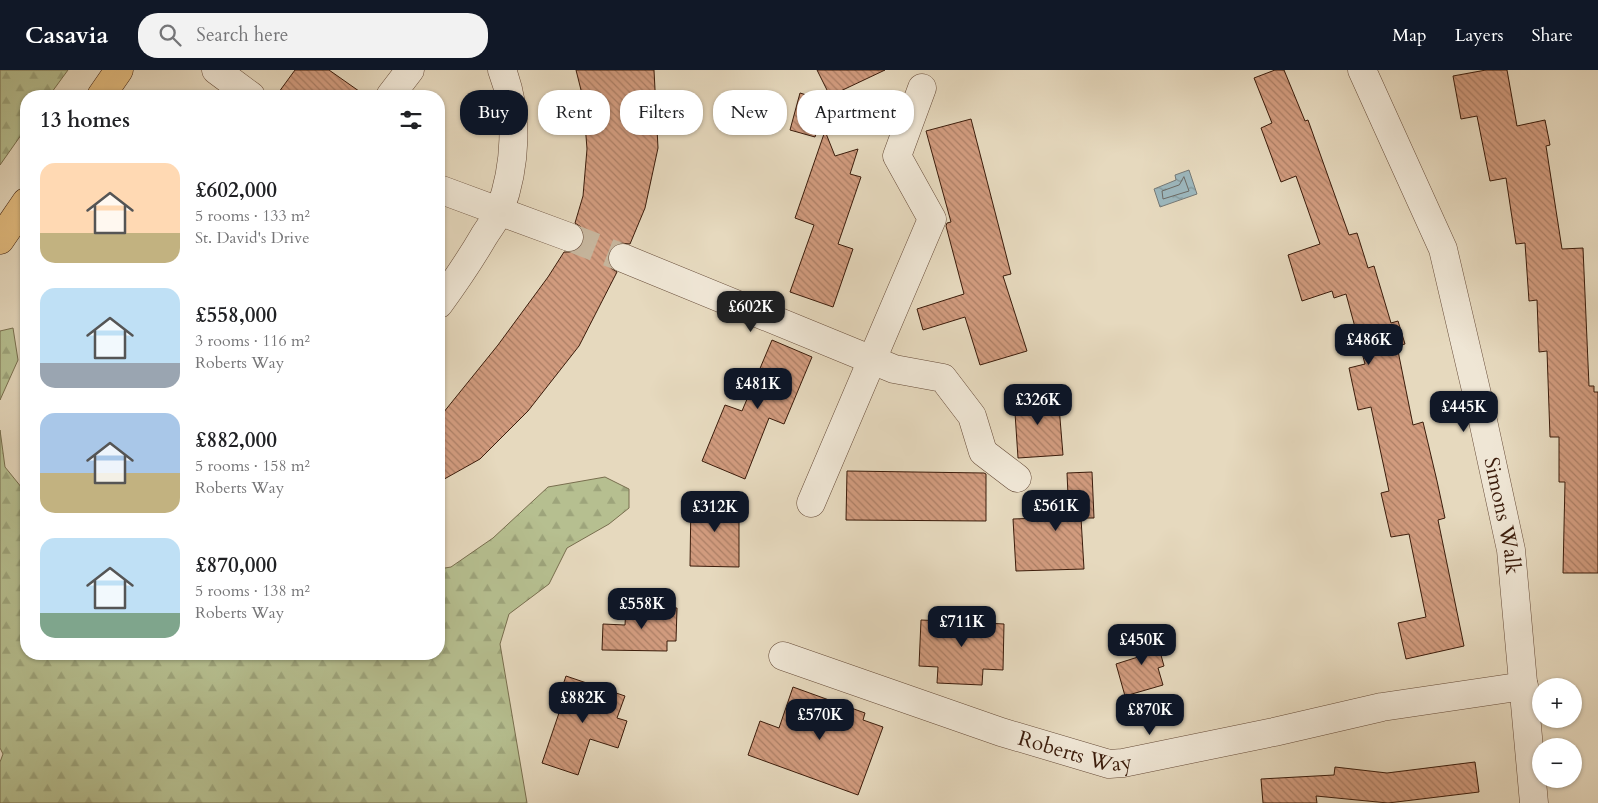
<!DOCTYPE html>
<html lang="en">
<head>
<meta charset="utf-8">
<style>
	body { margin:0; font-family:Cardo,serif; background:#f2f2f2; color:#202124; height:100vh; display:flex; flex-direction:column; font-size:19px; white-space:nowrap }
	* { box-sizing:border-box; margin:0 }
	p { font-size:16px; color:#757577 }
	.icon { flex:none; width:28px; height:28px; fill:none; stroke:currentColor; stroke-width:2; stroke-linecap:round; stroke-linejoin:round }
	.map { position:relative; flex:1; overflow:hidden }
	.panel { position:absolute; left:20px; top:20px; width:425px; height:570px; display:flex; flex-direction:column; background:#fff; border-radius:20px; box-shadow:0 1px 4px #0004 }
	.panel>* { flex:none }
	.hud { position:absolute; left:460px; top:20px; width:475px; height:45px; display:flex; gap:10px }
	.tools { position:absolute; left:1532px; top:608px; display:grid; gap:10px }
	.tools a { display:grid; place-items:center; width:50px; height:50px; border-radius:50%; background:#fff; box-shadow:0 1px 4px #0004; font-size:25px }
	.price { position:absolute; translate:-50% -42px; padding:0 11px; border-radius:10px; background:#111827; color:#fff; font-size:16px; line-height:32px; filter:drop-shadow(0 1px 2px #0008) }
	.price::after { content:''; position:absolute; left:50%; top:30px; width:15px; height:11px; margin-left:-8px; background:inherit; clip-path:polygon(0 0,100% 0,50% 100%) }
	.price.on { background:#222; color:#fff }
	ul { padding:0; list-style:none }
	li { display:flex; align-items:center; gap:15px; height:125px; padding:0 20px }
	li span { display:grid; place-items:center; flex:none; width:140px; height:100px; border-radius:15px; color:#555 }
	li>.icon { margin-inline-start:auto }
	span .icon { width:60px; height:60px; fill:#fffc; stroke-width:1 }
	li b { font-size:21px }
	h2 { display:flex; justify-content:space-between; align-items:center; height:60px; padding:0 20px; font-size:21px }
	.tag { padding:0 18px; border-radius:20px; background:#fff; box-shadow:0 1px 4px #0004; font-size:18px; line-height:45px }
	.tag.on { background:#111827; color:#fff }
	header { display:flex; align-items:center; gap:30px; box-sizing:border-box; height:70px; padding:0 25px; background:#111827; color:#fff }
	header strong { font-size:24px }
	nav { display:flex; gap:28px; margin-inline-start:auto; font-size:18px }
	.search { width:350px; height:45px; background:#f2f2f2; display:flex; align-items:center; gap:12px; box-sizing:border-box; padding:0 18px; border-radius:20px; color:#757577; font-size:19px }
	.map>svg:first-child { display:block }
	.forest { fill:url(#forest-firs); stroke:#786e4e }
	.water { fill:url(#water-ripples); stroke:#757976 }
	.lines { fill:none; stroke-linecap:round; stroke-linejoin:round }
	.shore { stroke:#6c6a64; stroke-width:1 }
	.building { fill:url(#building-back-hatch); stroke:#3b1c0b }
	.minor-tunnel { stroke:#c4b39a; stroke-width:28; stroke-dasharray:28 14; stroke-linecap:butt }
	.minor-casing { stroke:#664b38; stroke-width:29 }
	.major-casing { stroke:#3b1c0b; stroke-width:29 }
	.minor { stroke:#efe6d5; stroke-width:28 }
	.major { stroke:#e3bc7f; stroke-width:28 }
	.labels { text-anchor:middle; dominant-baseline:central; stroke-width:4; stroke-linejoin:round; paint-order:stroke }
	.street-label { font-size:21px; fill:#3b1c0b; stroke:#efe6d5 }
</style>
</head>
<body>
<header>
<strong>Casavia</strong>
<div class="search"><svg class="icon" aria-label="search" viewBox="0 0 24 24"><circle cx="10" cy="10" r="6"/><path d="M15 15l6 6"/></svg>Search here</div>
<nav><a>Map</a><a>Layers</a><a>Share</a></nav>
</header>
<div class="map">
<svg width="1598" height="733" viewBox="0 0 1598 733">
	<defs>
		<pattern id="forest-firs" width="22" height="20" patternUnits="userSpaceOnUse" patternTransform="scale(1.25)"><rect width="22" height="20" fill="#b6bf90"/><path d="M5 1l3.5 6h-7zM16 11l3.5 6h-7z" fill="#9da47b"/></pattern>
		<pattern id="water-ripples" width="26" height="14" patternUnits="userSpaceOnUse" patternTransform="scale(1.25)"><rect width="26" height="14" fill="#9cb7bd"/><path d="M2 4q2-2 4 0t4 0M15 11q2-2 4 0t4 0" fill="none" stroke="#809498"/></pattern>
		<pattern id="building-back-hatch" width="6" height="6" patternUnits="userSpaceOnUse" patternTransform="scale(1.25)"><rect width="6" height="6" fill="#d19b7e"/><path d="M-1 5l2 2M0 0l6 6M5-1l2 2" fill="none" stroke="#ab7e65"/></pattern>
	</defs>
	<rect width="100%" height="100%" fill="#e6d9be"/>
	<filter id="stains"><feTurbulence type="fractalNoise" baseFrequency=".004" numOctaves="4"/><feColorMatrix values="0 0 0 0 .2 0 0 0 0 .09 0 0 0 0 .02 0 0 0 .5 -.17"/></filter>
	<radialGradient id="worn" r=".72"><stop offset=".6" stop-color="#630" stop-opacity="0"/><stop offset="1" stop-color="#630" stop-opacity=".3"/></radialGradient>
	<g class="forest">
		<polygon points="0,0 68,0 49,26 26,26 26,58 0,95"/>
		<polygon points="13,258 18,290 0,330 0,261"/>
		<polygon points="0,360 5,397 26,423 26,584 439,584 439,499 451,497 493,468 548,417 605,407 629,419 629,438 609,454 567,478 549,514 509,544 500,574 527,733 0,733 0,692 3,684 0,678"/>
	</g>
	<polygon class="water" points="1189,100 1197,124 1160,137 1154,119 1176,110 1175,105"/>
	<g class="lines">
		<polygon class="shore" points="1184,107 1189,121 1163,129 1162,121 1179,115"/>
	</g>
	<g class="building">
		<polygon points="295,0 329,0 366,26 276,26"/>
		<polygon points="576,0 654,0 658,78 645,138 630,174 620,173 613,176 609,182 608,191 611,198 617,202 579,276 528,341 480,389 439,412 439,348 498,275 548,207 564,182 571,182 579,179 584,172 584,164 581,157 575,153 583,126 587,79 583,28"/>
		<polygon points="817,0 885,0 830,26"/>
		<polygon points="1275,0 1284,0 1305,51 1308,50 1349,165 1357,163 1368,198 1374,196 1391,253 1398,251 1405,274 1397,276 1413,355 1423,352 1437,411 1445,448 1438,450 1464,576 1406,589 1398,553 1426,547 1409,464 1391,467 1381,423 1389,421 1371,337 1358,340 1349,298 1365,294 1346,224 1334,228 1332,221 1302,231 1288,185 1320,174 1296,106 1281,112 1261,58 1272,53 1254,8"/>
		<polygon points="1486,0 1507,0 1517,56 1545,50 1550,75 1546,76 1562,179 1583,178 1589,316 1594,316 1594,322 1598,322 1598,503 1563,503 1565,412 1559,412 1559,367 1550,367 1547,281 1539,282 1537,230 1529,231 1525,173 1516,174 1506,108 1490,111 1477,46 1461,49 1453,6"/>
		<polygon points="800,23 826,31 815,67 790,60"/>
		<polygon points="971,49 1011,204 1003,206 1027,281 980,295 965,247 923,260 917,239 964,224 946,156 947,153 951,152 926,61"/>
		<polygon points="825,61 835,86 858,79 850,104 861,107 838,174 853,179 833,237 790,222 814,155 795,148"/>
		<polygon points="772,270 812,287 784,354 769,348 745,409 702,391 725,335 742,341"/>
		<polygon points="1058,324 1063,385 1018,388 1014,328"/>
		<polygon points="847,401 984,403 986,404 986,451 846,450"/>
		<polygon points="1092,402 1094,448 1081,448 1084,499 1016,501 1013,449 1069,447 1067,403"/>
		<polygon points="691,429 739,429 739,497 690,496"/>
		<polygon points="626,536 677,538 676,571 667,571 667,581 602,580 603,554 625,555"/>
		<polygon points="944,544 986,545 985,553 1004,554 1003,600 983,599 982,615 937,613 938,597 919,596 921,550 943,551"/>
		<polygon points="1154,560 1164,596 1158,598 1163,615 1125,626 1116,594 1138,587 1132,566"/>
		<polygon points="566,606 625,626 617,648 627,651 618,678 590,669 578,705 542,693 559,643 554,641"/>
		<polygon points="793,617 865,643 863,650 883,657 858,725 748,685 760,651 779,658"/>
		<polygon points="1475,692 1479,722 1388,733 1316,726 1317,733 1263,733 1261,709 1334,705 1335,697 1387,703"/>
	</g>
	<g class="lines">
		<polyline class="minor-tunnel" points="569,167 623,188"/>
		<g class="minor-casing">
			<g id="minor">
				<polyline points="216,0 251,26"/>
				<path id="s1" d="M1362,0L1443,179L1480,337L1511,480L1534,733"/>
				<polyline points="390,26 410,0"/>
				<polyline points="439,119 569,167"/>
				<polyline points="623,188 894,299 943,308 972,346 983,382 1017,408"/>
				<path d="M439,234C455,212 470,190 484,166C489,158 496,149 500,140C516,96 519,44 502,0"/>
				<polyline points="811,433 932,149 897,86 922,18"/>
				<path id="s2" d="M783,586L1001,662L1109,694L1123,693L1274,662L1382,637L1524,616"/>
			</g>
		</g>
		<g class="major-casing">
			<g id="major">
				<polyline points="101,26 119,0"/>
				<polyline points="0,170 26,132"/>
			</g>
		</g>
		<use href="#minor" class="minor"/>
		<use href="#major" class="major"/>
	</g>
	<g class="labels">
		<g class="street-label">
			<text stroke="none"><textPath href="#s1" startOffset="470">Simons Walk</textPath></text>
			<text stroke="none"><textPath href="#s2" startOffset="308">Roberts Way</textPath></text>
		</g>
	</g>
	<rect width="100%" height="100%" filter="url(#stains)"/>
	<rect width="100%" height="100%" fill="url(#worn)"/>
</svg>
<div class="tools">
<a>+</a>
<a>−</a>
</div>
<b class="price on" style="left:751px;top:263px">£602K</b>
<b class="price" style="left:1369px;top:296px">£486K</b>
<b class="price" style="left:758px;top:340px">£481K</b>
<b class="price" style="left:1038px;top:356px">£326K</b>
<b class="price" style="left:1464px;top:363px">£445K</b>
<b class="price" style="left:1056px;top:462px">£561K</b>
<b class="price" style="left:715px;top:463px">£312K</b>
<b class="price" style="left:642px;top:560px">£558K</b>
<b class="price" style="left:962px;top:578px">£711K</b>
<b class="price" style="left:1142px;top:596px">£450K</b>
<b class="price" style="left:583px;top:654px">£882K</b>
<b class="price" style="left:1150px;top:666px">£870K</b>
<b class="price" style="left:820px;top:671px">£570K</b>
<div class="hud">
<a class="tag on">Buy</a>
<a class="tag">Rent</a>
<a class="tag">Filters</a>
<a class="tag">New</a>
<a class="tag">Apartment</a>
</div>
<section class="panel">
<h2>13 homes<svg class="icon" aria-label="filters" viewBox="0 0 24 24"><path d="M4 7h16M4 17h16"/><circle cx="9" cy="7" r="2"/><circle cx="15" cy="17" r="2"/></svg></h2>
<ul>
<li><span style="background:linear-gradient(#ffd9b3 70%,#c2b280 0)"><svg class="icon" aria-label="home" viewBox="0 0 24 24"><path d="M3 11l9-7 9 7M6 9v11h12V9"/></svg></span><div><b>£602,000</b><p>5 rooms · 133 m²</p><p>St. David's Drive</p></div></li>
<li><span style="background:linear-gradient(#bfe0f5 75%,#9aa5b1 0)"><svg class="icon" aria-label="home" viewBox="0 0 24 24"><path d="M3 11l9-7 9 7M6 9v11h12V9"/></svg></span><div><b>£558,000</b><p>3 rooms · 116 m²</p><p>Roberts Way</p></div></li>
<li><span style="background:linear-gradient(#a9c7e8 60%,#c2b280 0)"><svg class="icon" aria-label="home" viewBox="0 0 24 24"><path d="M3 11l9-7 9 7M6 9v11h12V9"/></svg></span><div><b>£882,000</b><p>5 rooms · 158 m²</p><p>Roberts Way</p></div></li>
<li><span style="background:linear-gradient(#bfe0f5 75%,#7fa58c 0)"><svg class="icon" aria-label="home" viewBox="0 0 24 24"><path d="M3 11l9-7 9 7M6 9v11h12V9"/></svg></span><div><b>£870,000</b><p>5 rooms · 138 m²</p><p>Roberts Way</p></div></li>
</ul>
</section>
</div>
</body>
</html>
